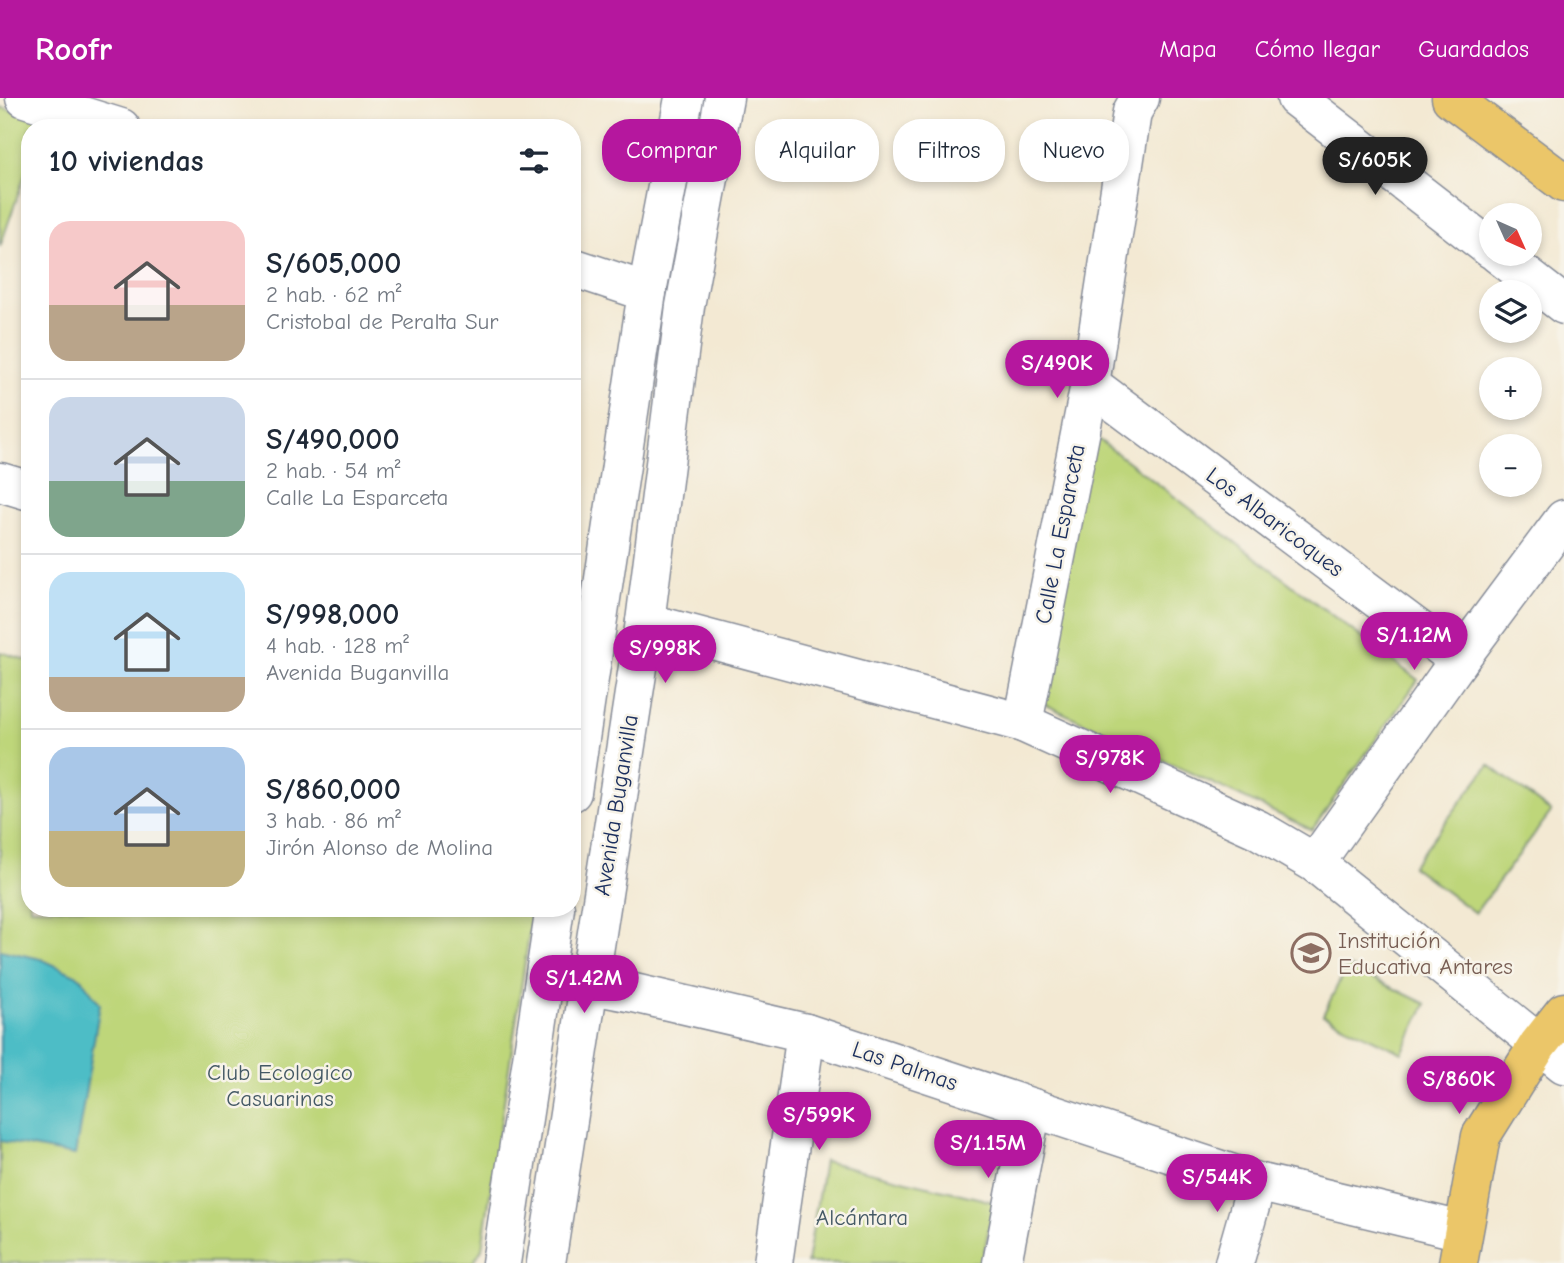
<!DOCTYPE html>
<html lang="es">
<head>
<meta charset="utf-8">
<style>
	body { margin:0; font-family:"Comic Neue",sans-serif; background:#f6f6f7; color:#1f2937; height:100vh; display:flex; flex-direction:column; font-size:26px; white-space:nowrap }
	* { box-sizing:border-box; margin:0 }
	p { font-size:23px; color:#747a83 }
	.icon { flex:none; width:38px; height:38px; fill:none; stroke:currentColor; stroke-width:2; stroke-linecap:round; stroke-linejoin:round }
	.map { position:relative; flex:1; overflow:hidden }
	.sheet { position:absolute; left:21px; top:21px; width:560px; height:798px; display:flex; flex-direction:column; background:#fff; border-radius:28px; box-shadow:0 4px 10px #0003 }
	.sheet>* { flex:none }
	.hud { position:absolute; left:602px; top:21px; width:665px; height:63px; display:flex; gap:14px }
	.needle { width:46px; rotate:135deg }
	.tools { position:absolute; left:1479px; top:105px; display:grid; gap:14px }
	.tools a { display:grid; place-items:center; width:63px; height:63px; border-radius:50%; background:#fff; box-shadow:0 4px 10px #0003; font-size:35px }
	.price { position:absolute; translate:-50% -60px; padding:0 16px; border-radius:24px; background:#b5179e; color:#fff; font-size:23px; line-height:46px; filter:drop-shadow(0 2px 4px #0008) }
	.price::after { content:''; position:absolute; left:50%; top:42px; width:21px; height:16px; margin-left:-10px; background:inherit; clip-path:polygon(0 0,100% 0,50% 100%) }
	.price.current { background:#222; color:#fff }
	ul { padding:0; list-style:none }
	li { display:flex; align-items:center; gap:21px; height:175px; padding:0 28px }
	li+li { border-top:2px solid #e0e1e3 }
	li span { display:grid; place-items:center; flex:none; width:196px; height:140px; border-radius:21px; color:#555 }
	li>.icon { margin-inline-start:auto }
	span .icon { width:84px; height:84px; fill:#fffc; stroke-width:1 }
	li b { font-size:30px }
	h2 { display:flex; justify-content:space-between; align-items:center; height:84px; padding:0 28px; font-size:30px }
	.chip { padding:0 24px; border-radius:28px; background:#fff; box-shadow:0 4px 10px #0003; font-size:24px; line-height:63px }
	.chip.current { background:#b5179e; color:#fff }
	header { display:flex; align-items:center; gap:42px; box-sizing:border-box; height:98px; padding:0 35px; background:#b5179e; color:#fff }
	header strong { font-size:33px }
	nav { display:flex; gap:38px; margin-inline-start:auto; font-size:24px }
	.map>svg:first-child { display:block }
	.green { fill:#bed67a; stroke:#6c826c; stroke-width:2 }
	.water { fill:#4ebdc6; stroke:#347692; stroke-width:2 }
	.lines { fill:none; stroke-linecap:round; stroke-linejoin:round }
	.minor-casing { stroke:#878c98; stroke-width:41 }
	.major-casing { stroke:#878c98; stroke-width:41 }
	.highway-casing { stroke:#878c98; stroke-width:41 }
	.minor { stroke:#fff; stroke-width:38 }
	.major { stroke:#ebc669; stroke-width:38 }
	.highway { stroke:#ebc669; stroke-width:38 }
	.labels { text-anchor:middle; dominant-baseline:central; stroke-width:5; stroke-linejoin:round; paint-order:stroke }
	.street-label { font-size:23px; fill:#1b2f5e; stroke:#f7f3e8 }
	.education-label { font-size:23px; fill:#785e54; stroke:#f7f3e8; text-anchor:start }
	.park-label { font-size:23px; fill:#445965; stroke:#f7f3e8 }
</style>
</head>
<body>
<header>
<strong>Roofr</strong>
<nav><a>Mapa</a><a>Cómo llegar</a><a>Guardados</a></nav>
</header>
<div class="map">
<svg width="1564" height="1165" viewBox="0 0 1564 1165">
	<rect width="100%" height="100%" fill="#f7f3e8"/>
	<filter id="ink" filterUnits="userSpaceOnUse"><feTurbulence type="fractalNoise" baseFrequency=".0143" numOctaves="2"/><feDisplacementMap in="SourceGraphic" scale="14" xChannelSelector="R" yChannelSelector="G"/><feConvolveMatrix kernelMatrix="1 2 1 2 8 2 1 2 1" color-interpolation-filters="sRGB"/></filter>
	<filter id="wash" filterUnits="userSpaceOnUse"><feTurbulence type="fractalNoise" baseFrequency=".00686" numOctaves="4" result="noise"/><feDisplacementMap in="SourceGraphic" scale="28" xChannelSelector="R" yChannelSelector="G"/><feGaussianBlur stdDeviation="1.57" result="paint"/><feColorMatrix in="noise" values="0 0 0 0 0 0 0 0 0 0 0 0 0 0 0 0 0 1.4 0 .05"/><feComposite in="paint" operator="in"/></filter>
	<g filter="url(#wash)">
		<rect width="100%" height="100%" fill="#f3e9d3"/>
		<g class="green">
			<polygon points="0,9 43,22 41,30 30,30 30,62 0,149"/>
			<polygon points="1086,332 1418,582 1312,732 1042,605"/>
			<polygon points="0,554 30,563 30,810 533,810 482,1151 473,1165 0,1165"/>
			<polygon points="1489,667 1551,714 1475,815 1412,768"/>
			<polygon points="1347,868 1426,906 1402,955 1323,917"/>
			<polygon points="824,1063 994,1104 982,1165 807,1165"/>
		</g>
		<polygon class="water" points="0,852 41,861 80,879 100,906 75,1057 0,1043"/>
	</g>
	<g filter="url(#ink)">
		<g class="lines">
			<g class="minor-casing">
				<g id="minor">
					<polyline points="25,0 121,30"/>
					<polyline points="1296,0 1491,151"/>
					<polyline points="1498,156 1564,207"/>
					<polyline points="572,169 647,194"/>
					<polyline points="1090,286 1459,562"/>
					<polyline points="0,384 30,393"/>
					<polyline points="645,524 1023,625 1257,731 1315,765 1564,966"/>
					<polyline points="1023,625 1090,286 1132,14 1140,0"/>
					<polyline points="572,694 647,194 684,0"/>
					<polyline points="1315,765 1459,562 1564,421"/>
					<polyline points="545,878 634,895 806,935 1257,1084 1462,1133"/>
					<polyline points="501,1165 555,810"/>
					<polyline points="546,1165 645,524 685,208 724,0"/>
					<polyline points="773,1165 806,935"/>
					<polyline points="1002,1165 1032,1010"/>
					<polyline points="1234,1165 1257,1084"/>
				</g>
			</g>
			<g class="major-casing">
				<polyline id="major" points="1458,1165 1481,1038 1538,947 1564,914"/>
			</g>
			<g class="highway-casing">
				<polyline id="highway" points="1451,0 1564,85"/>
			</g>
			<use href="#minor" class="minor"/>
			<use href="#major" class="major"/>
			<use href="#highway" class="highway"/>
		</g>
	</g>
	<defs>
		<g id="school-ring" transform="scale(2.0125)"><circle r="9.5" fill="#f7f3e8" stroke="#8d6e63" stroke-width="1.5"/><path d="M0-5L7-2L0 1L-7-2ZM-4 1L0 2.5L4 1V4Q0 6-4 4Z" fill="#8d6e63"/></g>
	</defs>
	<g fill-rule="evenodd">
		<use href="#school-ring" x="1311" y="855"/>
	</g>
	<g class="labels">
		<g class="street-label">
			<text transform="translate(1275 424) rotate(37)">Los Albaricoques</text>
			<text transform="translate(1060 436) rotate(-79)">Calle La Esparceta</text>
			<text transform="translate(616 707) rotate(-81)">Avenida Buganvilla</text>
			<text transform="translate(905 968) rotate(19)">Las Palmas</text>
		</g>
		<g class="education-label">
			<text x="1338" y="842">Institución<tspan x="1338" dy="26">Educativa Antares</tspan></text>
		</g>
		<g class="park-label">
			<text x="280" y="974">Club Ecologico<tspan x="280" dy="26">Casuarinas</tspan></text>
			<text x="862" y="1119">Alcántara</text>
		</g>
	</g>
</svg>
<div class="tools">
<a><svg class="needle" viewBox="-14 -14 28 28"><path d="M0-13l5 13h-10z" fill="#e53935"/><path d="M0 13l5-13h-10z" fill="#747a83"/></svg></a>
<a><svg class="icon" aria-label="layers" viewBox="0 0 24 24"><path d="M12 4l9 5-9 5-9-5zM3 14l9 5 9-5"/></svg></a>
<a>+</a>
<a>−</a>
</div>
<b class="price current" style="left:1375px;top:99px">S/605K</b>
<b class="price" style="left:1057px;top:302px">S/490K</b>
<b class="price" style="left:1414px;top:574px">S/1.12M</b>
<b class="price" style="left:665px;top:587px">S/998K</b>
<b class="price" style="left:1110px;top:697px">S/978K</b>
<b class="price" style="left:584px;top:917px">S/1.42M</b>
<b class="price" style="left:1459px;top:1018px">S/860K</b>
<b class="price" style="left:819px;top:1054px">S/599K</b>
<b class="price" style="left:988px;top:1082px">S/1.15M</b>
<b class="price" style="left:1217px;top:1116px">S/544K</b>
<div class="hud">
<a class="chip current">Comprar</a>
<a class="chip">Alquilar</a>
<a class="chip">Filtros</a>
<a class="chip">Nuevo</a>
</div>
<section class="sheet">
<h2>10 viviendas<svg class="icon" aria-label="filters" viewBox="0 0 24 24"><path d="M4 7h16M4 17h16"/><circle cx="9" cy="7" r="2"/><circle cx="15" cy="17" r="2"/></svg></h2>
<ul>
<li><span style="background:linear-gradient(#f6c9c9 60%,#b9a48a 0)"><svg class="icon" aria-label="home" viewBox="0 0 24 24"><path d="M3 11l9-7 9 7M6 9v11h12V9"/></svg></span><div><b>S/605,000</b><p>2 hab. · 62 m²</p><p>Cristobal de Peralta Sur</p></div></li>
<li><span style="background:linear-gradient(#c9d6e8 60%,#7fa58c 0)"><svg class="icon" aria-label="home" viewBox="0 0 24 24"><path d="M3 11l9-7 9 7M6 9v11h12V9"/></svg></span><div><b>S/490,000</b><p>2 hab. · 54 m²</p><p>Calle La Esparceta</p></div></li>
<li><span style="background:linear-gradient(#bfe0f5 75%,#b9a48a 0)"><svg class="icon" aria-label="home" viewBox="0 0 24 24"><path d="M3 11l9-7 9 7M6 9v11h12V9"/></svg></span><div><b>S/998,000</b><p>4 hab. · 128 m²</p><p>Avenida Buganvilla</p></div></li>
<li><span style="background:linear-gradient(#a9c7e8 60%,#c2b280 0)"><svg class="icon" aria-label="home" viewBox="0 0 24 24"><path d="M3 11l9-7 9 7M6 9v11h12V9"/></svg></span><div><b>S/860,000</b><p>3 hab. · 86 m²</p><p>Jirón Alonso de Molina</p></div></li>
</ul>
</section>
</div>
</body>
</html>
